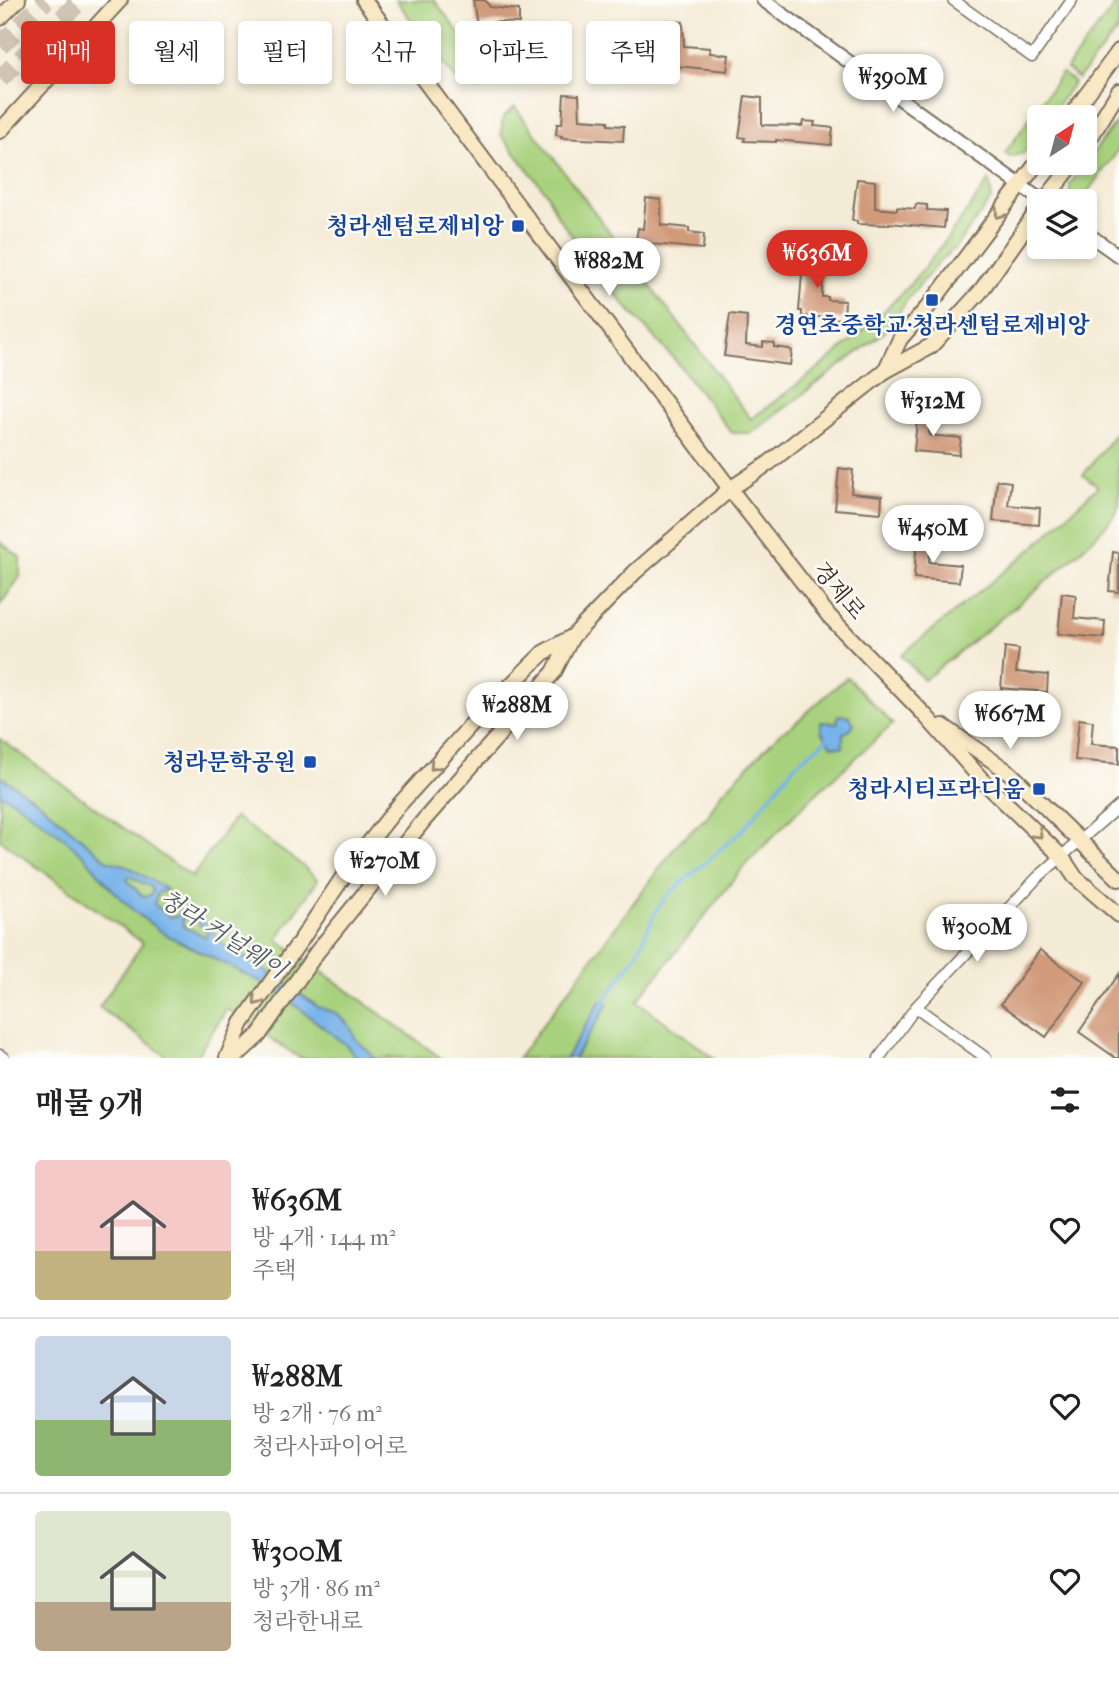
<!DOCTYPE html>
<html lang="ko">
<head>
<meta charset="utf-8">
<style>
	body { margin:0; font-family:"IM FELL French Canon","Noto Serif KR",serif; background:#f2f2f2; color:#222; height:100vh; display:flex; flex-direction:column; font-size:26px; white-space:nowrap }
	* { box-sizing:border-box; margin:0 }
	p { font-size:23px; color:#767676 }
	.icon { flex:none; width:38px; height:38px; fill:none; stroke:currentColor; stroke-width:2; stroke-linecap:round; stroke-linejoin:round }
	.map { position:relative; height:1058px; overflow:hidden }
	.drawer { display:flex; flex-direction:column; background:#fff; flex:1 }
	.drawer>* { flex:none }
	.hud { position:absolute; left:21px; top:21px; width:700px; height:63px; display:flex; gap:14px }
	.needle { width:46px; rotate:36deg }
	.controls { position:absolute; left:1027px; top:105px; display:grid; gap:14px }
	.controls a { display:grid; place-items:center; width:70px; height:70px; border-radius:7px; background:#fff; box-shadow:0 4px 10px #0003; font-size:35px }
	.price { position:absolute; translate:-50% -60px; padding:0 16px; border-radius:24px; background:#fff; color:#222; font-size:23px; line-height:46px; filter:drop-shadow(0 2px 4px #0008) }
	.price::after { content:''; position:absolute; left:50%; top:42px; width:21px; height:16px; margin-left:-10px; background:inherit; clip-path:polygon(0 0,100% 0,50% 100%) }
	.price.on { background:#d93025; color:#fff }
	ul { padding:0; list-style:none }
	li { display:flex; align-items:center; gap:21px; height:175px; padding:0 35px }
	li+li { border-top:2px solid #e0e0e0 }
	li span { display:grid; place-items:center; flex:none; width:196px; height:140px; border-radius:7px; color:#555 }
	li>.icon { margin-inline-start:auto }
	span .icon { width:84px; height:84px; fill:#fffc; stroke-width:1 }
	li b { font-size:30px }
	h2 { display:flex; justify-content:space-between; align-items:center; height:84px; padding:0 35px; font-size:30px }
	.tag { padding:0 24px; border-radius:7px; background:#fff; box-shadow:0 4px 10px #0003; font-size:24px; line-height:63px }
	.tag.on { background:#d93025; color:#fff }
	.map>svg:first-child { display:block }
	.green { fill:#a8d17d; stroke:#727e4e; stroke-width:2 }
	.water { fill:#78b4ea; stroke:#5a6f84; stroke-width:2; fill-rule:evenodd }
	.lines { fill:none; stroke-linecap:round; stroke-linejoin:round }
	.stream { stroke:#78b4ea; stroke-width:3.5 }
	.building { fill:#d19a7a }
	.motorway-tunnel { stroke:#d0c5b2; stroke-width:19; stroke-dasharray:19 10; stroke-linecap:butt }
	.minor-casing { stroke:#7c6e5f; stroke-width:13 }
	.tertiary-casing { stroke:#7c6e5f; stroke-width:16 }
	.secondary-casing { stroke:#7c6e5f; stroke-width:18 }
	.minor { stroke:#fff; stroke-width:10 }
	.tertiary { stroke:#fff; stroke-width:12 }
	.secondary { stroke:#f8e8c3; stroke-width:14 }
	.oneway { stroke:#9a8970 }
	.transit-dot { fill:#1a4fb4; stroke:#fdfcf7; stroke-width:2.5 }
	.labels { text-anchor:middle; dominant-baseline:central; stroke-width:5; stroke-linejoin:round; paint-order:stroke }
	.transit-label { font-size:23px; font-weight:bold; fill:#164399; stroke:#fdfcf7; text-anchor:end }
	.street-label { font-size:23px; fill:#3b2a1e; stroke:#fdfcf7 }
	.water-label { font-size:24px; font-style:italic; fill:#505a65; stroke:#fdfcf7 }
</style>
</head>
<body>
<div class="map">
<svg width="1119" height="1058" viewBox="0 0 1119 1058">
	<rect width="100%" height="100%" fill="#fdfcf7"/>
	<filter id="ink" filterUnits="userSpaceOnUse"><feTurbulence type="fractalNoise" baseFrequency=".0143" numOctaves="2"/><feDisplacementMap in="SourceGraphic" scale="14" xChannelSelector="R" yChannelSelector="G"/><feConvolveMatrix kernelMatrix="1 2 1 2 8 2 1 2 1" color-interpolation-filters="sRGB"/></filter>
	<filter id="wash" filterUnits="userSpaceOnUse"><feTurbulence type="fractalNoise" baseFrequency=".00686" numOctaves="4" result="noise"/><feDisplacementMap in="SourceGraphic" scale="28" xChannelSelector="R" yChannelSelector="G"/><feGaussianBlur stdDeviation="1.57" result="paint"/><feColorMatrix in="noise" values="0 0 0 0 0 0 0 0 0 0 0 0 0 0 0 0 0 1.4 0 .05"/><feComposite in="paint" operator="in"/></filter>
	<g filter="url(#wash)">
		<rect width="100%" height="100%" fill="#f5ecd7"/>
		<g class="green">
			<polygon points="396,0 434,0 494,79 480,90 461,86"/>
			<polygon points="1119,0 1119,29 1078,79 1066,69"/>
			<polygon points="1062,73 1074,82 1049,117 1040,117 1039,131 1024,153 1010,157 1005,153"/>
			<path d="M515,107L751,419C802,382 856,341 900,295C933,260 961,220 989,180L992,198L955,248L939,262L907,300L887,330L752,433H732L675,360L622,302L558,217L547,194L501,135L503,117Z"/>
			<polygon points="1119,118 1119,149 1081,201 1070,199 1070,184"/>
			<path d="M1119,429C1119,451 1119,484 1119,505C1114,534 955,654 924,680L901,655L1033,548L1098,486L1083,475Z"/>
			<polygon points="0,542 20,557 20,577 0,605"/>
			<polygon points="847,677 893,724 806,803 746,864 637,1001 714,1058 518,1058 679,842 708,816 719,796 780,733 793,725"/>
			<polygon points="0,739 192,877 235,817 303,866 318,880 277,939 441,1058 300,1058 227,1009 195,1058 169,1058 99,1007 143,943 0,840"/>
		</g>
		<g class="water">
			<polygon points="838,715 849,716 854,724 849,731 843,733 843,747 832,746 821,731 821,722 837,723"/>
			<path d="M0,776L39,802L108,861L125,865L167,890L158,893L154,904L170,917L178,916L182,910L181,903L206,924L223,945L281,979L318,1007L336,1013L350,1026L355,1038L375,1058H357L346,1045L273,988L164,934L135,912L110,887L85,857L64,838L14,801L0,794ZM129,876L151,887L153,892L149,896H142L127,880ZM191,916L208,933L206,937L183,926L182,919Z"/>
			<polygon points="601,1000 605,1000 608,1004 574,1058 566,1058"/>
		</g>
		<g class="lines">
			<polyline class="stream" points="605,1000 637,954 657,909 669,894 743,830 795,765 827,739"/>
		</g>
		<g id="blocks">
			<g class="building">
				<polygon points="473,0 485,0 490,7 519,10 519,23 496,22 477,25"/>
				<polygon points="666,20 683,22 684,46 710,48 710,53 729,55 727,71 666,65 666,62 661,61"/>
				<polygon points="564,94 579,95 580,119 608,121 608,125 624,126 623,141 561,138 562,136 556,135 557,124 562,124"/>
				<polygon points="745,96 762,98 762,125 802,126 803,121 815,122 814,126 833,128 831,145 776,140 776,142 744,141 745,138 739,137"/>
				<polygon points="857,179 875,181 875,208 897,210 897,207 915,209 916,204 927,205 927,210 946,211 944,228 889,223 889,225 857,224 857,221 852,220"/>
				<polygon points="646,198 661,200 661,225 689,228 689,232 704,234 703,249 642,243 642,240 636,240 638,228 643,229"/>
				<polygon points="804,249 821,250 819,269 823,270 822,297 828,297 828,300 845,301 844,319 802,316 802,311 799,311"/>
				<polygon points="730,314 747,316 746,345 763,347 763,342 774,343 774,347 789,349 792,351 790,365 724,356"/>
				<polygon points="918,410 931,412 929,435 961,438 959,455 914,451"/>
				<polygon points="839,468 853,470 851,493 882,496 881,513 835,509"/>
				<polygon points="997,480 1011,482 1008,505 1040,508 1039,525 993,521"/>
				<polygon points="917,538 931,539 929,562 961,565 959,582 914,578"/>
				<polygon points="1113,552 1119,553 1119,592 1109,591"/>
				<polygon points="1062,593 1076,595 1074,618 1105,621 1104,638 1058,634"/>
				<polygon points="1005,647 1019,649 1016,672 1048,675 1047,692 1001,688"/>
				<polygon points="1079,719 1093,721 1091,744 1119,746 1119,764 1075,760"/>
				<polygon points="1040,950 1085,982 1046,1037 1001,1004"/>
				<polygon points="1119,974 1119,1058 1116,1058 1079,1032"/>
			</g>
		</g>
	</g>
	<g filter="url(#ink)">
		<use href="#blocks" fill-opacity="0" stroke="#7c6e5f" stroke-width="2"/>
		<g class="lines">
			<g class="motorway-tunnel">
				<polyline points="0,46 46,0"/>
				<polyline points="0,79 81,0"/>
			</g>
			<g class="minor-casing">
				<g id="minor">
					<polyline points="953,0 1032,57 1072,0"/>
					<polyline points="916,1007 986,1058"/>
					<polyline points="0,1055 4,1058"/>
					<polyline points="879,1058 916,1007 1037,878 1119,806"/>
				</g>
			</g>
			<g class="tertiary-casing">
				<g id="tertiary">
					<polyline points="763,0 1042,201"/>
					<polyline points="1085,232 1119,256"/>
				</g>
			</g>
			<g class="secondary-casing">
				<g id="secondary">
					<polyline points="364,0 730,489 829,616 924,714 983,781 1061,856 1075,877 1119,915"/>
					<polyline points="0,18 18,0"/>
					<polyline points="1070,117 1119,51"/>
					<polyline points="0,131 120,0"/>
					<polyline points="1085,146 1119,91"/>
					<polyline points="1044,201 1074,163"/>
					<polyline points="885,371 900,339 933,301 1040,159"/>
					<polyline points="943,726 1010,773 1119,879"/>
					<polyline points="227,1058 242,1023 301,940 349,868 399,805 474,722 543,653 572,637 635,572 730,489 769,463 885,371 931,346 980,292 1040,207"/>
					<polyline points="234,1058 259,1035 317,952 424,820 554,672 572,637"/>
				</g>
			</g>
			<use href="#minor" class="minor"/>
			<use href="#tertiary" class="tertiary"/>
			<use href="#secondary" class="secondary"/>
		</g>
		<defs><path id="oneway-chevron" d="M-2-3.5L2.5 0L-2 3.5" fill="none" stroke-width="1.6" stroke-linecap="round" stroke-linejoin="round" transform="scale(1.75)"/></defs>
		<g class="oneway">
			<use href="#oneway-chevron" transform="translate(999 214) rotate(127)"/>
			<use href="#oneway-chevron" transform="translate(434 766) rotate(132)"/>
			<use href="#oneway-chevron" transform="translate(1038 834) rotate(44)"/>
			<use href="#oneway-chevron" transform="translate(257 1001) rotate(126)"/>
		</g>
	</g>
	<g class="transit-dot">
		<rect x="511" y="219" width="14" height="14" rx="3.5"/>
		<rect x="925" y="293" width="14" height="14" rx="3.5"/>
		<rect x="303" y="755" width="14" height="14" rx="3.5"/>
		<rect x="1032" y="782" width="14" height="14" rx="3.5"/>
	</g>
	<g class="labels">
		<g class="transit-label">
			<text x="504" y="226">청라센텀로제비앙</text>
			<text x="932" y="325" text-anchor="middle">경연초중학교·청라센텀로제비앙</text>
			<text x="296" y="762">청라문학공원</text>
			<text x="1025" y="789">청라시티프라디움</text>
		</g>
		<g class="street-label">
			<text transform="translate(839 591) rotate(50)">경제로</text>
		</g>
		<g class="water-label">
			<text transform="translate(223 934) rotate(32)">청라 커널웨이</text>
		</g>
	</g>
</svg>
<div class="controls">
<a><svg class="needle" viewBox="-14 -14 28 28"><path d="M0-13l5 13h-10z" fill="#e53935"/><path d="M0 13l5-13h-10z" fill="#767676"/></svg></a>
<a><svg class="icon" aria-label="layers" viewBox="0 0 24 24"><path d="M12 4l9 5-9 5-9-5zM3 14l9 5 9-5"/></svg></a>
</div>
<b class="price" style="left:893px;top:114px">₩390M</b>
<b class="price on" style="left:817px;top:290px">₩636M</b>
<b class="price" style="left:609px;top:298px">₩882M</b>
<b class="price" style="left:933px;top:438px">₩312M</b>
<b class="price" style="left:933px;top:565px">₩450M</b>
<b class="price" style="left:517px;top:742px">₩288M</b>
<b class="price" style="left:1010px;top:751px">₩667M</b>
<b class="price" style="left:385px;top:898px">₩270M</b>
<b class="price" style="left:977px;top:964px">₩300M</b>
<div class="hud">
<a class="tag on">매매</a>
<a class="tag">월세</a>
<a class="tag">필터</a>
<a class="tag">신규</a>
<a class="tag">아파트</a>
<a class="tag">주택</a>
</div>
</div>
<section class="drawer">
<h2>매물 9개<svg class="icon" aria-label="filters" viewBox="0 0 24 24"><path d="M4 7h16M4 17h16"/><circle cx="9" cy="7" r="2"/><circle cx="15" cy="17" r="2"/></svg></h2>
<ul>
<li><span style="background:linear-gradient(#f6c9c9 65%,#c2b280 0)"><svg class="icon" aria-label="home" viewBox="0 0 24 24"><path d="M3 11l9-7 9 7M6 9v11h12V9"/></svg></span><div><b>₩636M</b><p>방 4개 · 144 m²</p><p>주택</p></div><svg class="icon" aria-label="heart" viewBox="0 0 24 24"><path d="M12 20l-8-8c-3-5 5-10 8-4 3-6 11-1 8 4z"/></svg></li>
<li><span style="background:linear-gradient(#c9d6e8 60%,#8fb573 0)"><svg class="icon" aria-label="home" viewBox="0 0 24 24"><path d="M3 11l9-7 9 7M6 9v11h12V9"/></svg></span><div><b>₩288M</b><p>방 2개 · 76 m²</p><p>청라사파이어로</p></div><svg class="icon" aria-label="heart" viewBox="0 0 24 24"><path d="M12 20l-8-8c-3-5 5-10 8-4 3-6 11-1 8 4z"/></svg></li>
<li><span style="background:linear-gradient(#dfe7d0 65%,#b9a48a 0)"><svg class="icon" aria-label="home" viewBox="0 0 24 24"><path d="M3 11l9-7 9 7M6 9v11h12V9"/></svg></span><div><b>₩300M</b><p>방 3개 · 86 m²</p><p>청라한내로</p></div><svg class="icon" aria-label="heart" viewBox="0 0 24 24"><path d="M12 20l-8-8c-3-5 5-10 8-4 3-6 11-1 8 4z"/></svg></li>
</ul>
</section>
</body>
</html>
